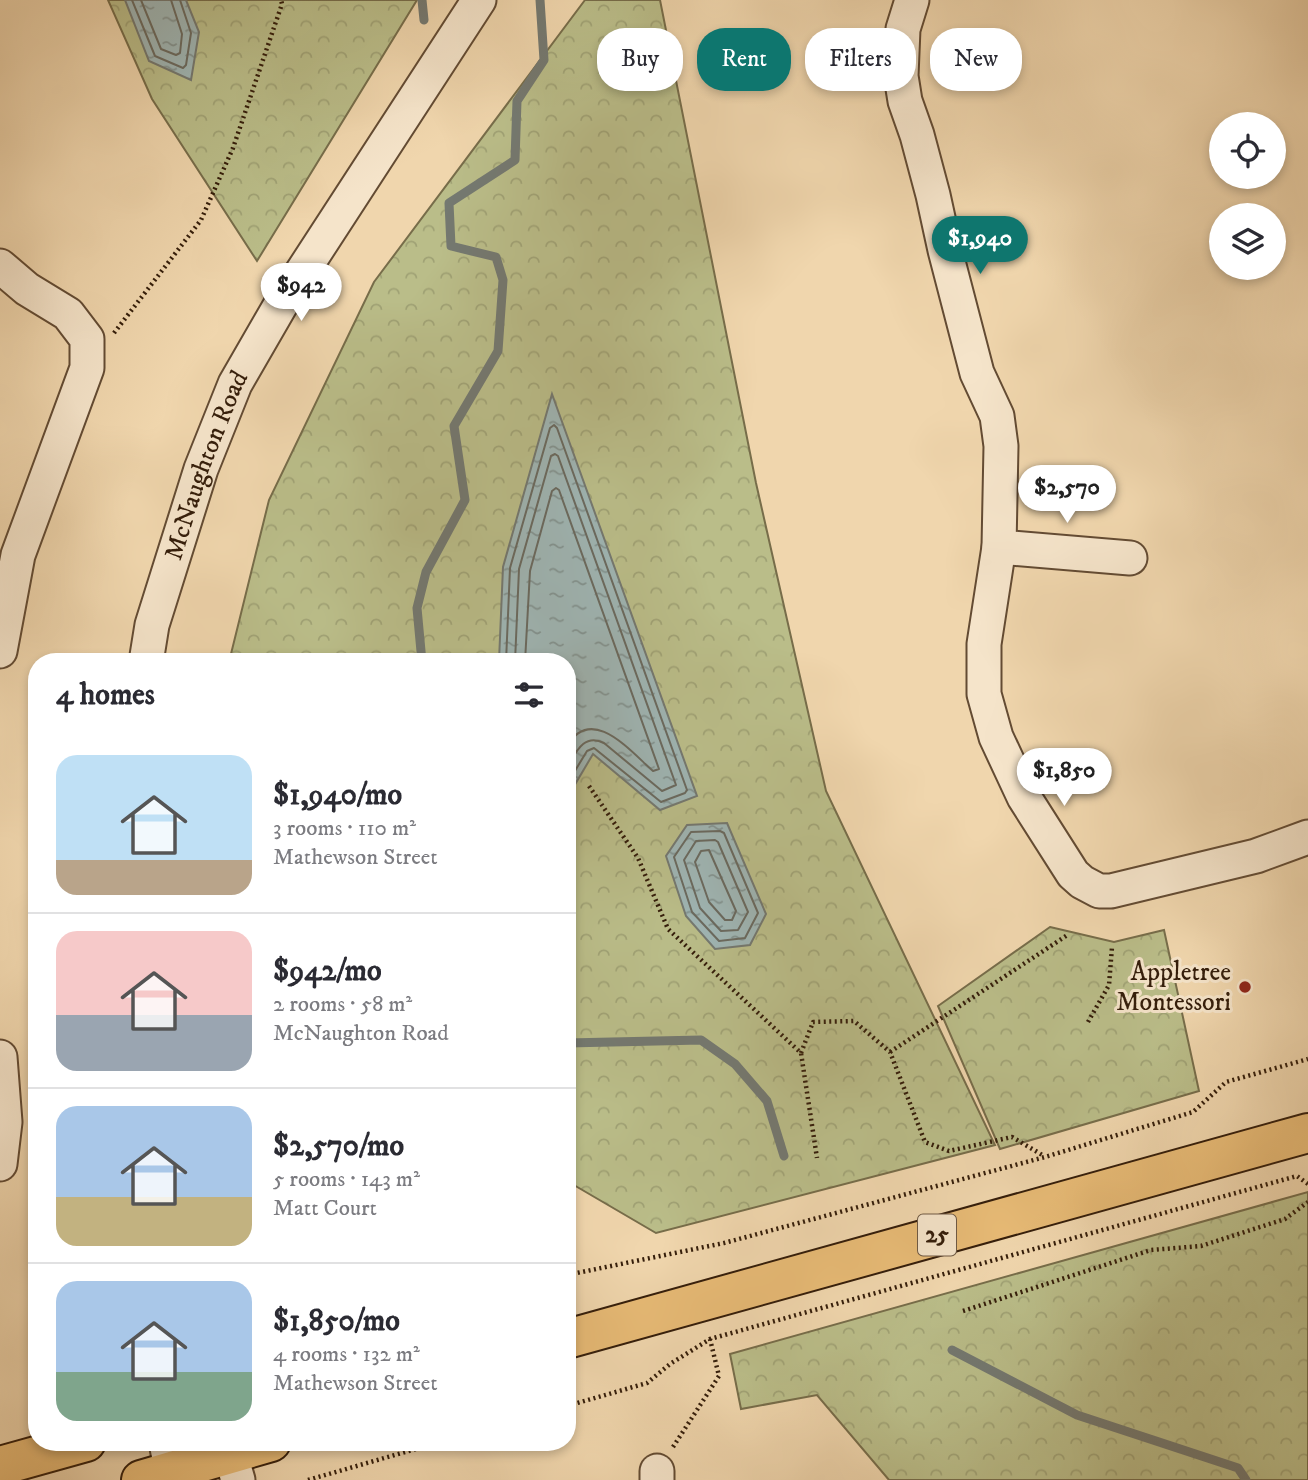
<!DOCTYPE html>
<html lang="en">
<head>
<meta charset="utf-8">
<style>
	body { margin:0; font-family:"IM FELL DW Pica",serif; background:#f7f7f7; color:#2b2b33; height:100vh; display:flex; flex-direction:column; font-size:26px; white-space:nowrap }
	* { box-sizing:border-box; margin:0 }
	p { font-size:23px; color:#7c7c81 }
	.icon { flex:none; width:38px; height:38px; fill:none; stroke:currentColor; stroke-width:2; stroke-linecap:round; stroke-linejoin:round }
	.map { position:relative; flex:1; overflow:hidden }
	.panel { position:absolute; left:28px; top:653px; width:548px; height:798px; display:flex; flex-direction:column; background:#fff; border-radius:28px; box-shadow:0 4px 10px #0003 }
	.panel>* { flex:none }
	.hud { position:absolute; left:597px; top:28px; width:606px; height:63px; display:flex; gap:14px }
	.tools { position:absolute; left:1209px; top:112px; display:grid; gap:14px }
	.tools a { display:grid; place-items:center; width:77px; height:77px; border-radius:50%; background:#fff; box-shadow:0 4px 10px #0003; font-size:35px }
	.price { position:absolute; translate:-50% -60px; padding:0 16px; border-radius:24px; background:#fff; color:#222; font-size:23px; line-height:46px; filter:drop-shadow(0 2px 4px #0008) }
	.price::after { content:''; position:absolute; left:50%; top:42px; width:21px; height:16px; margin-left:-10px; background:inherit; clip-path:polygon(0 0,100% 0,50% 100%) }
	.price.active { background:#0f766e; color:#fff }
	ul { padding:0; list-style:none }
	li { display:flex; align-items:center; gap:21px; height:175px; padding:0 28px }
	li+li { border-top:2px solid #e1e1e2 }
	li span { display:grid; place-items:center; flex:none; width:196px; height:140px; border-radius:21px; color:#555 }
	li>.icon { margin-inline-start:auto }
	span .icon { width:84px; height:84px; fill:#fffc; stroke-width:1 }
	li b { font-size:30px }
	h2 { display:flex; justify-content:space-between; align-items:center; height:84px; padding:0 28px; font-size:30px }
	.chip { padding:0 24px; border-radius:28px; background:#fff; box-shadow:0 4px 10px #0003; font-size:24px; line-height:63px }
	.chip.active { background:#0f766e; color:#fff }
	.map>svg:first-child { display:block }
	.park { fill:url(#park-crowns); stroke:#776d4a; stroke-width:2 }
	.water { fill:url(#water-ripples); stroke:#747971; stroke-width:2 }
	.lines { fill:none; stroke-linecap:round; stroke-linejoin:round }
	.shore { stroke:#6a6a60; stroke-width:2 }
	.stream { stroke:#747971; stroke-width:9 }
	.minor-casing { stroke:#634b33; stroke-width:37 }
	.major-casing { stroke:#341d0a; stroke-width:42 }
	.path { stroke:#341d0a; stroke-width:4.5; stroke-dasharray:2 3.5; stroke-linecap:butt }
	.minor { stroke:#f5e4ca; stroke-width:33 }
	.major { stroke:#e8bb76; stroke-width:38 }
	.poi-dot { fill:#8f2418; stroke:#f5e4ca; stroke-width:2.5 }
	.labels { text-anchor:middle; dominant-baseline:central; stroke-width:6; stroke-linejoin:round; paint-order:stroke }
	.shield { fill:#f5e4ca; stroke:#6e5944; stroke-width:2 }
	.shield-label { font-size:24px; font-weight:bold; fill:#341d0a }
	.street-label { font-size:26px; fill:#341d0a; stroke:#f5e4ca }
	.poi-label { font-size:26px; fill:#341d0a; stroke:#f5e4ca; text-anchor:end }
</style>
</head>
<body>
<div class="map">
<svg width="1308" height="1480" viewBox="0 0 1308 1480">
	<defs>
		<pattern id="park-crowns" width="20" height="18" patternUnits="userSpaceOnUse" patternTransform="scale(1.75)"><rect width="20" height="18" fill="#babd89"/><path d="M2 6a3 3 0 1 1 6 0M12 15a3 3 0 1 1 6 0" fill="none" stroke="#a0a275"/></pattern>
		<pattern id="water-ripples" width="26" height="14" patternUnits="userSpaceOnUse" patternTransform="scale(1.75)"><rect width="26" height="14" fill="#9fb6b5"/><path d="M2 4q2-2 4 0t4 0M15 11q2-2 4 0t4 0" fill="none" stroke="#829391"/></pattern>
	</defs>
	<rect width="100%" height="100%" fill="#f0d6ad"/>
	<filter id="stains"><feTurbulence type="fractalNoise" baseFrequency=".00286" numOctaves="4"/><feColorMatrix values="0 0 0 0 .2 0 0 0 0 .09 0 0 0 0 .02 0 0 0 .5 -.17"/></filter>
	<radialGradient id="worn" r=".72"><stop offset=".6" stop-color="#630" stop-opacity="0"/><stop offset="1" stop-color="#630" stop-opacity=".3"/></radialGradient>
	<g class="park">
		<polygon points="108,0 417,0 257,261 152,99"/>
		<polygon points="585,0 660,0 756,483 826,791 995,1145 656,1233 567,1181 567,662 229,662 269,500 374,282"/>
		<polygon points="1050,927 1114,942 1164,930 1199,1091 1000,1149 938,1006"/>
		<polygon points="1308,1192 1308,1480 889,1480 817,1395 741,1409 730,1354"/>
	</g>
	<g class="water">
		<polygon points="125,0 186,0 199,32 191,80 149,61"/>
		<polygon points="552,394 697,796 660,810 593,754 567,798 567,662 499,661 503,567"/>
		<polygon points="727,823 766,914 750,945 715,949 686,916 666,856 687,825"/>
	</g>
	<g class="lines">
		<g class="shore">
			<polyline points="132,0 155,56 183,68 186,65 191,33 180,0"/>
			<polyline points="141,0 161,49 176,55 180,53 182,34 171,0"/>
			<polyline points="506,662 510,568 550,428 554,425 557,428 687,790 685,793 661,802 594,748 587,751 567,784"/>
			<path d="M515,662L519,569L551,456L555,454L558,456L676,785L662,791L604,743C584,733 576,752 567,767"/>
			<path d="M525,662L530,571L552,491L556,488L559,490L659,769L653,771C630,751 592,704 567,746"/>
			<polygon points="720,831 724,833 758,913 745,938 719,941 692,912 674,857 691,832"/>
			<polygon points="715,840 718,842 748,912 738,930 721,931 700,908 684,860 696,841"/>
			<polygon points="709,850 736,911 732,920 725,920 709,902 695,862 701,851"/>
		</g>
		<g class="stream">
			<polyline points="422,0 424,20"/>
			<polyline points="422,662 417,608 426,572 465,500 454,426 498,351 503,280 496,257 451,246 449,203 515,160 517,101 544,60 540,0"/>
			<polyline points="567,1043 701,1040 735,1064 767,1101 784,1156"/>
			<polyline points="952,1350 1077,1415 1238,1468 1246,1480"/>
		</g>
		<g class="minor-casing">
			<g id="minor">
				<polyline points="912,0 903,29 901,76 905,101 917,135 933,195 945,250 977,373 997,416 1001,446 999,547 984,644 984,694 996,737 1024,797 1073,874 1082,882 1099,891 1111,891 1256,856 1308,837"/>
				<polyline points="0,266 27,289 68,314 87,339 87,368 18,555 0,651"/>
				<polyline points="999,547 1130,558"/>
				<path id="s1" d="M146,662L152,625L201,469L235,384L280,306L479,0"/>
				<polyline points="0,1057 5,1122 0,1164"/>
				<polyline points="166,1442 173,1480"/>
				<polyline points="227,1442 238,1480"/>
				<polyline points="657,1480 657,1471"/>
			</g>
		</g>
		<g class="major-casing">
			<g id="major">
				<polyline points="567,1339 1308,1133"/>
				<polyline points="0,1466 86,1442"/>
				<polyline points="141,1480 271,1442"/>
			</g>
		</g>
		<g class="path">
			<polyline points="114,333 201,220 233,148 282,4 281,0"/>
			<polyline points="589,786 638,858 668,929 801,1053 817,1158"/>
			<polyline points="1088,1022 1109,985 1112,947"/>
			<polyline points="890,1052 1069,934"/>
			<polyline points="801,1053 813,1022 854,1021 890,1052 925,1142 949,1151 1012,1137 1044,1156"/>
			<polyline points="567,1275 724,1243 1045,1157 1193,1112 1226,1082 1308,1059"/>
			<polyline points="963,1311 1151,1250 1201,1246 1285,1219 1308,1202"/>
			<polyline points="567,1406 647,1383 670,1364 710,1339 1297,1176 1308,1184"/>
			<polyline points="673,1447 719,1376 710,1339"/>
			<polyline points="308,1480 440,1442"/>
		</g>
		<use href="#minor" class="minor"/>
		<use href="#major" class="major"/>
	</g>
	<circle class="poi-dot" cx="1245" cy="987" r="7"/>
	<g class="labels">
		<rect class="shield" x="918" y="1214.5" width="38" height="41" rx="5"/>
		<g class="shield-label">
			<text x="937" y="1235">25</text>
		</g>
		<g class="street-label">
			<text stroke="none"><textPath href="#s1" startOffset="206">McNaughton Road</textPath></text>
		</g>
		<g class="poi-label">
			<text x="1231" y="972">Appletree<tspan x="1231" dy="30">Montessori</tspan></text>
		</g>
	</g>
	<rect width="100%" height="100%" filter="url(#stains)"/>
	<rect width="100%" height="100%" fill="url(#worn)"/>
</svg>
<div class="tools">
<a><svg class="icon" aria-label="locate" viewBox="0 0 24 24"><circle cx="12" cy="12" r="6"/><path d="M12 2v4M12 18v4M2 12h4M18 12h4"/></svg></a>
<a><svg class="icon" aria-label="layers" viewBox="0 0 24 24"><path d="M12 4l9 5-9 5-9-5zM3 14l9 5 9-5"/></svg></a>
</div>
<b class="price active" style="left:980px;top:276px">$1,940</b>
<b class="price" style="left:301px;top:323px">$942</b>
<b class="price" style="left:1067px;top:525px">$2,570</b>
<b class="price" style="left:1064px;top:808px">$1,850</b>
<div class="hud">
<a class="chip">Buy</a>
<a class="chip active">Rent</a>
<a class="chip">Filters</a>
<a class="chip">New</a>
</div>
<section class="panel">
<h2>4 homes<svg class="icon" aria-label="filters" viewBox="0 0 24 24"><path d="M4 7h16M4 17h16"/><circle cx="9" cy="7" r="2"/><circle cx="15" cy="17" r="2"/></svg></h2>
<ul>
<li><span style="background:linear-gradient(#bfe0f5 75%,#b9a48a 0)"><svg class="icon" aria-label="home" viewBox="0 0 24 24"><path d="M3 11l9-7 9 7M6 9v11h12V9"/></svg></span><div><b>$1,940/mo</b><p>3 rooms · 110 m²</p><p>Mathewson Street</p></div></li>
<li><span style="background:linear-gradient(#f6c9c9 60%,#9aa5b1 0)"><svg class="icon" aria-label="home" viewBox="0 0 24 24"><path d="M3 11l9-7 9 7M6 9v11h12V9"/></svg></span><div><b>$942/mo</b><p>2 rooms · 58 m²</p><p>McNaughton Road</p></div></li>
<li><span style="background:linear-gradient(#a9c7e8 65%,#c2b280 0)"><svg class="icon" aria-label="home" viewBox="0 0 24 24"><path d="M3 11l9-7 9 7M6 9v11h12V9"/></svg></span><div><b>$2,570/mo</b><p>5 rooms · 143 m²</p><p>Matt Court</p></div></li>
<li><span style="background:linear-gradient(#a9c7e8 65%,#7fa58c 0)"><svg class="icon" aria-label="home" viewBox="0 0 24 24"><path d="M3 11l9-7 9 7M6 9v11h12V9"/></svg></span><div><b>$1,850/mo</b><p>4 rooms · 132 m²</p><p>Mathewson Street</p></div></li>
</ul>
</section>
</div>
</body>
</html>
